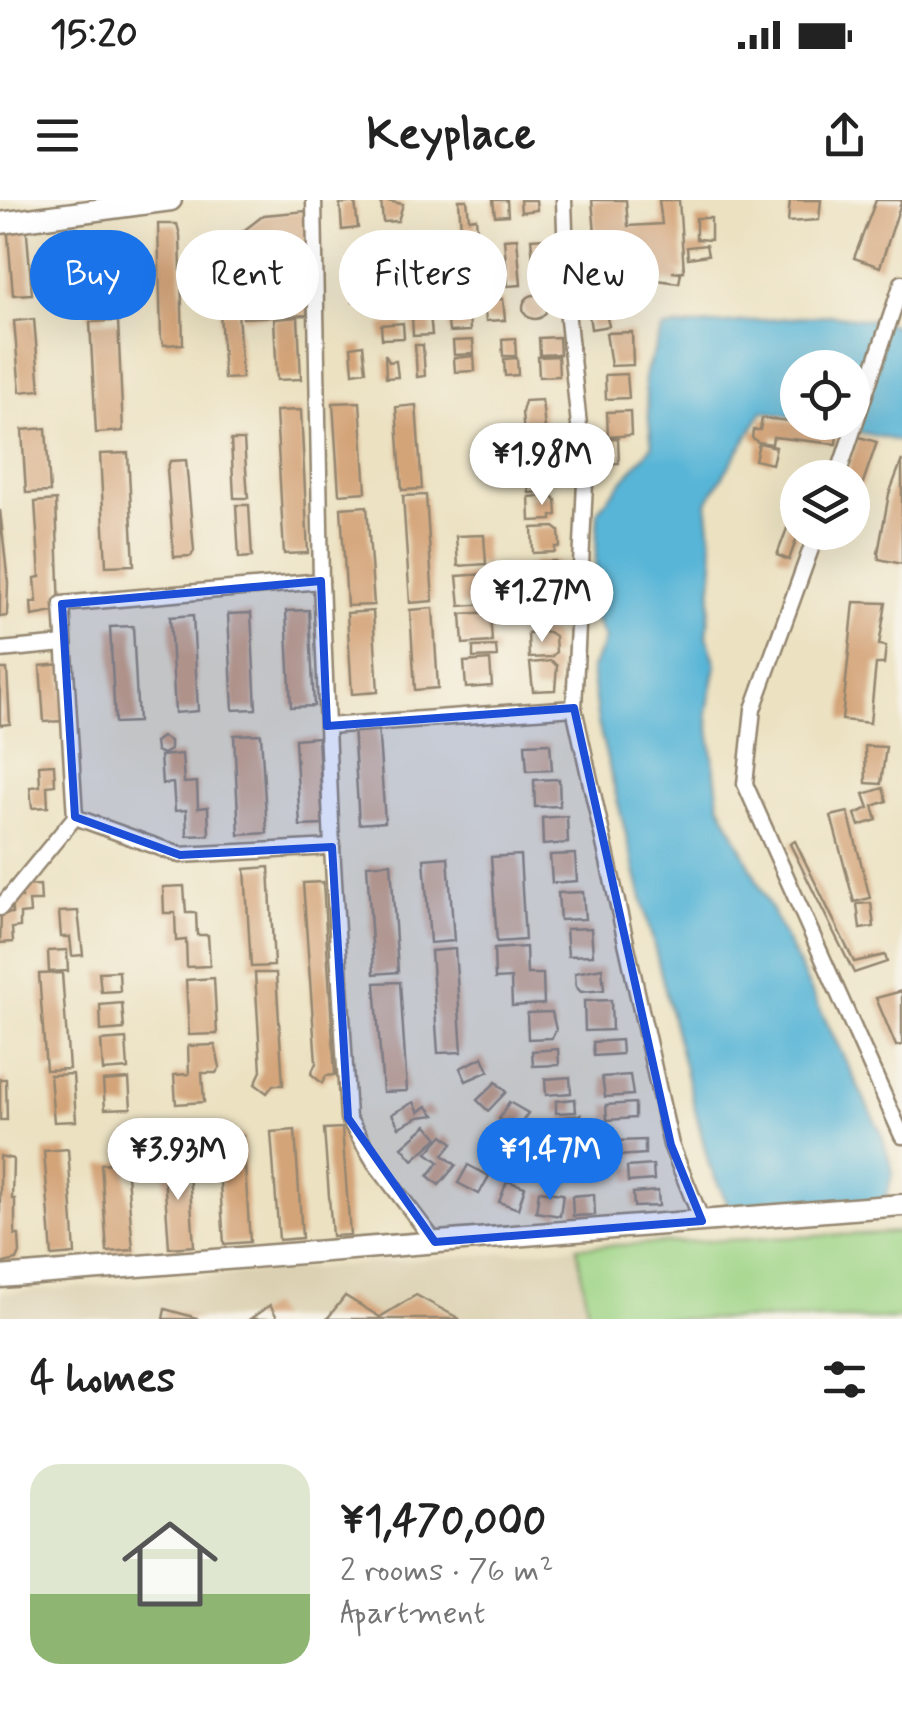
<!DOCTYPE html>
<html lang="en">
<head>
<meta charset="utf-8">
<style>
	body { margin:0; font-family:Mynerve,sans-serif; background:#f2f2f2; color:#222; height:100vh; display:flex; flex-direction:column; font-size:38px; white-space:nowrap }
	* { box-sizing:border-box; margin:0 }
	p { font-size:32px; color:#767676 }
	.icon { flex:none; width:55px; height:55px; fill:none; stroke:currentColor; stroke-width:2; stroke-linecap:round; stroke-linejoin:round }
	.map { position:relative; height:1119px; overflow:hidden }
	.panel { display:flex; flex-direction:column; background:#fff; flex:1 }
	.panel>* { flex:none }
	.hud { position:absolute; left:30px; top:30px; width:842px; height:90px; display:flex; gap:20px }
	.fabs { position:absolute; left:780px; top:150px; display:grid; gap:20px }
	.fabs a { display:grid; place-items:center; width:90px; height:90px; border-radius:50%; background:#fff; box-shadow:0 10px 40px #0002; font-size:50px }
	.price { position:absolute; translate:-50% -85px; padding:0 22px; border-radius:35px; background:#fff; color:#222; font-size:32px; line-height:65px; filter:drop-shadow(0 2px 5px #0008) }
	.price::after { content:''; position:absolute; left:50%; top:60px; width:30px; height:22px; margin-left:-15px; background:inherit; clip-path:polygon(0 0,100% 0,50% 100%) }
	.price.active { background:#1a73e8; color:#fff }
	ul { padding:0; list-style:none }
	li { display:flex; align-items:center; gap:30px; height:250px; padding:0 30px }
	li+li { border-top:2px solid #e0e0e0 }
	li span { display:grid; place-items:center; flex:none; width:280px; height:200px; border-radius:30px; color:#555 }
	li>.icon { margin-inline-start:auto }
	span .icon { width:120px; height:120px; fill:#fffc; stroke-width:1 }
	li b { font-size:42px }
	h2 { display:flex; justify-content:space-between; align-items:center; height:120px; padding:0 30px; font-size:42px }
	.pill { padding:0 35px; border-radius:45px; background:#fff; box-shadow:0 10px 40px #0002; font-size:35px; line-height:90px }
	.pill.active { background:#1a73e8; color:#fff }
	.status { display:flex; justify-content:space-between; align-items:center; height:70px; padding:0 50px; background:#fff; direction:ltr }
	.status svg { height:28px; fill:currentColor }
	header { display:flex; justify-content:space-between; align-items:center; height:130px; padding:0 30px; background:#fff; font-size:45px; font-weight:800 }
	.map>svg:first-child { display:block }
	.built { fill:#dbd0b1 }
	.green { fill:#9dd485; stroke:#6c7f52; stroke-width:2.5 }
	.water { fill:#58b5d7; stroke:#4a707a; stroke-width:2.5 }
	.building { fill:#d4a479 }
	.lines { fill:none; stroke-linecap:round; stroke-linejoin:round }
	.street-casing { stroke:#948670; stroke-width:19 }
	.secondary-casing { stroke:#948670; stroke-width:25 }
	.street { stroke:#fff; stroke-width:14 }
	.secondary { stroke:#fff; stroke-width:20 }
	.marked { fill:#1d4ed8; fill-opacity:0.2; stroke:#1d4ed8; stroke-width:8; stroke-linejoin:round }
</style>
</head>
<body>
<div class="status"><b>15:20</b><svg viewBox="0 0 49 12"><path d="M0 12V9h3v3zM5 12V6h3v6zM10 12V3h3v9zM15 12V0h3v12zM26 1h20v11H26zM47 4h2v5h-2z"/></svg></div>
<header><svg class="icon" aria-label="menu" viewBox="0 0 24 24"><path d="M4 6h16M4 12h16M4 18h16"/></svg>Keyplace<svg class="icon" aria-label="share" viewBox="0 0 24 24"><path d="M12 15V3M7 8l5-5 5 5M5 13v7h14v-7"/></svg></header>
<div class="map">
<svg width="902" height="1119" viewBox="0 0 902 1119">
	<rect width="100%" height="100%" fill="#f7f3e8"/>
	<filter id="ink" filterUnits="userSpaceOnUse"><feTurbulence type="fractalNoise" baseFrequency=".01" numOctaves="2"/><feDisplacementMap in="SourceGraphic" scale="20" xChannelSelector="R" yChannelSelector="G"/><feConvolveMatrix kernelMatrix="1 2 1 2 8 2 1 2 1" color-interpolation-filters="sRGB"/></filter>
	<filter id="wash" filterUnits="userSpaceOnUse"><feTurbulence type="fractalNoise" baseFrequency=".0048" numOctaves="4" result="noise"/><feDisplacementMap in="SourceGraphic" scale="40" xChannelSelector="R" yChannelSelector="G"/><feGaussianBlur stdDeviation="2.25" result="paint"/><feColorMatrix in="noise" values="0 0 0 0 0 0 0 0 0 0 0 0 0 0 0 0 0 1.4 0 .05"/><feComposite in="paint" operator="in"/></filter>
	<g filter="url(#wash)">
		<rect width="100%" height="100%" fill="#ece2c2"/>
		<polygon class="built" points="577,1047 589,1119 0,1119 0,1093"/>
		<polygon class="green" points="902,1032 902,1119 589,1119 577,1047"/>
		<polygon class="water" points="829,115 885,122 902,129 902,242 821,223 852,222 852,168 798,168 797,218 763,211 707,302 714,363 707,436 716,465 707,512 719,603 881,933 893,972 883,1007 735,1019 709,965 598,523 591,470 605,439 593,415 598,310 652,246 644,177 663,128"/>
		<g id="blocks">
			<g class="building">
				<polygon points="381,0 403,4 398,21 383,22"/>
				<polygon points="459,0 467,0 469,19 476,18 477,29 461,30"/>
				<polygon points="493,0 507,0 508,15 495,16"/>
				<polygon points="520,0 536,0 537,10 521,12"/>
				<polygon points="592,0 626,0 628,26 662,24 659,0 679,0 684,71 672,72 681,73 679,83 657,80 658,73 641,74 640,53 597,56"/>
				<polygon points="790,0 821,0 819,20 788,22"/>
				<polygon points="876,0 902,0 880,67 854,58"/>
				<polygon points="355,2 358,28 342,30 340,4"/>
				<polygon points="306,11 306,18 314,18 318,84 307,85 307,115 243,118 238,35 264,15"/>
				<polygon points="696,18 711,18 711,40 696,39"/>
				<polygon points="26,22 32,94 13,95 7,23"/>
				<polygon points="158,24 177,24 180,35 183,144 164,145 161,138"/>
				<polygon points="71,34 73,55 53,56 52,35"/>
				<polygon points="517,38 521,85 508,86 504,39"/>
				<polygon points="545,38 549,85 536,86 531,39"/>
				<polygon points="234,42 237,106 219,107 216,43"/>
				<polygon points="560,42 566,99 559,100 553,43"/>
				<polygon points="101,43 102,54 106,53 104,90 108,90 109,107 105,107 105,117 88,118 88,110 83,111 82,87 85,87 80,58 85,58 85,44"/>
				<polygon points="706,45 708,55 688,58 687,47"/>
				<polygon points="447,48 450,91 442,91 438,49"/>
				<polygon points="477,49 481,88 471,89 467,50"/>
				<polygon points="427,56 429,77 419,78 420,96 412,96 409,57"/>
				<polygon points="386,71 391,90 385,97 386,110 381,110 378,72"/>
				<polygon points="360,75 362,101 353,102 351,76"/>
				<circle cx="535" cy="107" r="12"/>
				<polygon points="503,99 505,120 486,121 484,101"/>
				<polygon points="238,110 242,178 224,179 220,111"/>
				<polygon points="469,112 470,131 449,132 447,113"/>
				<polygon points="430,114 432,135 413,136 412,115"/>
				<polygon points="606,114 609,126 591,129 589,115"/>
				<polygon points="298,117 301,179 277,180 274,119"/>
				<polygon points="34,119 40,190 20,192 14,121"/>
				<polygon points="118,121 123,231 96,233 90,122"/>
				<polygon points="403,123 404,138 382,139 381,125"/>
				<polygon points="632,132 633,165 611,166 606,133"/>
				<polygon points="559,137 560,154 540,155 539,138"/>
				<polygon points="515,138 516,156 503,156 502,139"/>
				<polygon points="473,140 474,154 454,155 453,141"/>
				<polygon points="363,145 366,171 353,173 351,147"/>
				<polygon points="415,145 423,145 425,176 417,177"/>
				<polygon points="385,154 389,162 396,161 398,177 386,178"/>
				<polygon points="474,156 475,171 455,172 454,158"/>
				<polygon points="558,156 559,176 539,177 538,157"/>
				<polygon points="517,158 518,175 505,176 504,159"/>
				<polygon points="627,174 629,198 606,199 605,175"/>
				<polygon points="542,200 550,278 546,279 546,292 529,293 522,212 525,201"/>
				<polygon points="360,202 366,292 339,294 333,203"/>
				<polygon points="416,205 422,289 402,290 396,207"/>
				<polygon points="301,210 308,353 284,354 276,211"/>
				<polygon points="630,211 631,235 608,237 607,212"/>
				<polygon points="762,218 838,226 836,244 773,237 772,244 758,242 752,238 753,230 760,230"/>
				<polygon points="46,228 50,292 26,293 22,230"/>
				<polygon points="859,237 877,242 857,300 852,299 852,278 845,278"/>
				<polygon points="618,238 619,263 597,264 595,239"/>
				<polygon points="231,240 244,240 248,298 234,298"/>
				<polygon points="759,243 776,247 772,264 755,260"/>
				<polygon points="128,253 134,365 106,366 100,254"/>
				<polygon points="186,260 194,351 191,356 174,357 167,270 170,261"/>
				<polygon points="902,260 902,364 879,359 878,353 889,294"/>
				<polygon points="426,295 433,401 410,403 403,296"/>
				<polygon points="551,295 556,300 557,315 552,316 552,320 530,321 529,297"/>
				<polygon points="798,299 799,332 789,360 777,355"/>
				<polygon points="56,300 60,411 32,416 31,402 37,402 35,378 40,377 35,302"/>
				<polygon points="236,305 249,305 252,357 239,358"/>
				<polygon points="367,306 374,405 347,406 341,308"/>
				<polygon points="0,310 8,383 7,416 0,417"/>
				<polygon points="554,327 559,331 560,347 555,347 555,352 533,353 532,328"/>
				<polygon points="484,335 486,364 458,366 456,336"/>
				<polygon points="555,361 560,366 561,382 556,386 535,388 533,362"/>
				<polygon points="486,374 488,404 460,406 457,376"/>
				<polygon points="555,395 555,400 560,400 561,415 556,415 556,420 535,421 534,397"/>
				<polygon points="854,402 886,403 879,445 886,446 884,464 876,464 870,523 842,520"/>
				<polygon points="433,408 438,488 415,490 410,410"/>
				<polygon points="309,410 314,506 291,507 286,411"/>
				<polygon points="373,411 378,492 352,494 347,413"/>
				<polygon points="490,412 492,442 463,444 461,414"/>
				<polygon points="251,413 256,509 233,510 228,414"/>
				<polygon points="193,415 198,511 175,513 170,417"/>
				<polygon points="133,426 138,522 115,523 110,427"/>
				<polygon points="549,432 555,436 556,452 551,457 529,458 528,433"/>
				<polygon points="496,446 497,457 473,458 473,447"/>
				<polygon points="490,460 492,486 466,488 464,462"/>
				<polygon points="552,461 557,466 555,490 533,491 530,463"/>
				<polygon points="62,464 65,521 44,522 40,466"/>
				<polygon points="0,469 7,469 10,524 0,525"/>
				<polygon points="378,524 385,622 359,624 353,525"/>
				<polygon points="261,534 267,633 239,635 234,535"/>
				<polygon points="162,537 170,541 170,550 163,554 156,551 155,542"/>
				<polygon points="318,537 323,625 300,626 295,539"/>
				<polygon points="550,543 552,570 527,571 525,544"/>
				<polygon points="865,546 886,547 881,584 866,583"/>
				<polygon points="182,554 184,583 197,582 198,608 208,607 209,635 187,636 186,610 175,611 173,583 162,584 160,556"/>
				<polygon points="54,564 55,585 47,586 48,607 32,608 30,587 40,586 39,565"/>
				<polygon points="559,579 560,606 535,607 534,580"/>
				<polygon points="883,588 887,601 873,606 877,620 859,626 855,614 869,608 864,594"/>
				<polygon points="848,612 870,698 854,702 831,616"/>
				<polygon points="567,616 568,643 543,645 542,618"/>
				<polygon points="795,641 854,762 885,755 887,762 854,773 790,644"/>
				<polygon points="575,654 577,681 552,683 550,655"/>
				<polygon points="520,655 525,740 497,742 491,657"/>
				<polygon points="448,657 454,741 430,743 424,659"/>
				<polygon points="391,663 398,772 374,774 367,665"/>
				<polygon points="269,667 274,766 251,767 245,669"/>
				<polygon points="323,682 335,875 326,876 322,883 311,874 316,863 303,683"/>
				<polygon points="40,685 41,701 29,701 30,713 20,714 20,727 12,728 13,742 0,743 1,714 12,713 11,698 22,698 21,686"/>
				<polygon points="184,686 186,713 196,713 197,735 208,735 210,766 187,767 186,740 176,741 175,713 164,713 163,687"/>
				<polygon points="583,692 585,719 560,720 558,693"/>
				<polygon points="871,703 874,727 860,729 857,704"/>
				<polygon points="78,711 83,755 72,756 70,737 61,737 59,712"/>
				<polygon points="591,728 593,755 568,756 566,729"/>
				<polygon points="526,747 527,774 543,774 544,804 512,806 511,778 495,779 494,749"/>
				<polygon points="455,749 462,852 438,853 431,751"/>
				<polygon points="67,750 68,771 49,772 48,751"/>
				<polygon points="602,768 604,790 581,792 576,787 575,773"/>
				<polygon points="119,771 120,791 101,792 99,772"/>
				<polygon points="62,773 69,869 46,870 39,774"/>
				<polygon points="255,773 276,773 283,885 273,885 267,893 255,884 261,871"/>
				<polygon points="214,778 217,834 189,835 186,780"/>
				<polygon points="400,782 407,891 383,892 375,783"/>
				<polygon points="902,791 902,845 896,846 876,798"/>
				<polygon points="611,800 612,830 585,831 584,801"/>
				<polygon points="122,803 124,829 101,831 100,805"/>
				<polygon points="552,812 556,830 552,838 528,839 527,813"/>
				<polygon points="126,839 128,869 103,871 101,841"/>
				<polygon points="621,840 622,854 594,856 593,842"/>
				<polygon points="215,845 220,867 216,873 202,873 204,902 176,904 174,875 189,874 188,846"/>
				<polygon points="558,849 559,865 533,866 532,851"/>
				<polygon points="483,857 489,871 466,881 460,868"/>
				<polygon points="73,874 76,921 54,922 50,875"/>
				<polygon points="630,875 633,895 605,897 602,877"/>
				<polygon points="570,877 571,893 546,895 545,879"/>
				<polygon points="0,879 6,879 7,920 0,920"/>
				<polygon points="129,879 131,908 105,909 103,881"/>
				<polygon points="496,882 506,892 488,911 477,900"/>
				<polygon points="575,899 576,912 556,913 556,901"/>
				<polygon points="414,902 419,912 427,906 435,915 419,917 399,927 392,914"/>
				<polygon points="509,902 528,913 517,930 499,919"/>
				<polygon points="635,903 635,918 607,920 606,905"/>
				<polygon points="581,915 582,928 563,929 562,917"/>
				<polygon points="427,925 438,938 413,960 402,947"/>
				<polygon points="342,928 350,1035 332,1036 324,929"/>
				<polygon points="295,930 302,1038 279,1040 271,932"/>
				<polygon points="443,935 453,943 443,955 456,965 439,985 428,976 439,962 427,953"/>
				<polygon points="243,936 250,1042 224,1044 217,938"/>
				<polygon points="645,940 645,954 618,956 617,941"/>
				<polygon points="68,949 75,1054 52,1056 44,951"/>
				<polygon points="0,956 13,959 12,999 15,999 15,1035 19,1035 20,1053 17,1060 0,1064"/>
				<polygon points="188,958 194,1046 169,1048 163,960"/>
				<polygon points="126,962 133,1050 107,1052 101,964"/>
				<polygon points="468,965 489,976 479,994 458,983"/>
				<polygon points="653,965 654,980 628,982 627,967"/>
				<polygon points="507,981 525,987 518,1009 499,1002"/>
				<polygon points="539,991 563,994 560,1016 536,1012"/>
				<polygon points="658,991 659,1006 634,1007 633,993"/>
				<polygon points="594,994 595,1015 573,1016 572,996"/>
				<polygon points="416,1095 460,1119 327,1119 345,1096 380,1117"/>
				<polygon points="270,1105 278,1119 250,1119"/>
				<polygon points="165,1109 197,1118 197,1119 163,1119"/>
			</g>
		</g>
	</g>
	<g filter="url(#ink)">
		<use href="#blocks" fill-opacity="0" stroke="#948670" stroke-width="2.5"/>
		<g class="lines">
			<g class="street-casing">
				<g id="street">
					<polyline points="314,0 321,381 332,647"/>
					<polyline points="837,278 902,83"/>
					<polyline points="817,332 753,509 745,584 902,936"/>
					<polyline points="0,450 64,444"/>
					<polyline points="574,508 671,945 702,1021"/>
					<polyline points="327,526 574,508 585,283 568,120 564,0"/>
					<polyline points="75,617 180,655 332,647 348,918 375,963 435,1042"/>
					<polyline points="0,708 75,617 62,404 321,381"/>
				</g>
			</g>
			<g class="secondary-casing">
				<g id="secondary">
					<polyline points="0,23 171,0"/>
					<polyline points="0,1077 902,1005"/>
				</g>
			</g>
			<use href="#street" class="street"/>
			<use href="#secondary" class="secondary"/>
		</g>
	</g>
	<path class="marked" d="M321,381L327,526L574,508L671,945L702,1021L435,1042L348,918L332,647L180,655L75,617L62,404Z"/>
</svg>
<div class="fabs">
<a><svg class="icon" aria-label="locate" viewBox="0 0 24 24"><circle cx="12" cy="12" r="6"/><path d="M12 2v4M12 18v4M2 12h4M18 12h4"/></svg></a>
<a><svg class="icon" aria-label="layers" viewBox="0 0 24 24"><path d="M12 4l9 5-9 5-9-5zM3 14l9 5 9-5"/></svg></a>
</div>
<b class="price" style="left:542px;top:308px">¥1.98M</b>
<b class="price" style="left:542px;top:445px">¥1.27M</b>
<b class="price" style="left:178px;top:1003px">¥3.93M</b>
<b class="price active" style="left:550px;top:1003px">¥1.47M</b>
<div class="hud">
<a class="pill active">Buy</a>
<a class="pill">Rent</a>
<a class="pill">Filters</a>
<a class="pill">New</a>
</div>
</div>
<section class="panel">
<h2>4 homes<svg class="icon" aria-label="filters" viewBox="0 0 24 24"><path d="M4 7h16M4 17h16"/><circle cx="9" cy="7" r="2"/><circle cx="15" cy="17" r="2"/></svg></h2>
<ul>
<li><span style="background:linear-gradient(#dfe7d0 65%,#8fb573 0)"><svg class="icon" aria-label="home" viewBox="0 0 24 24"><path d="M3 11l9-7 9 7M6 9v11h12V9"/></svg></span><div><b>¥1,470,000</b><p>2 rooms · 76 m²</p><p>Apartment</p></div></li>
</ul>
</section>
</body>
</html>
